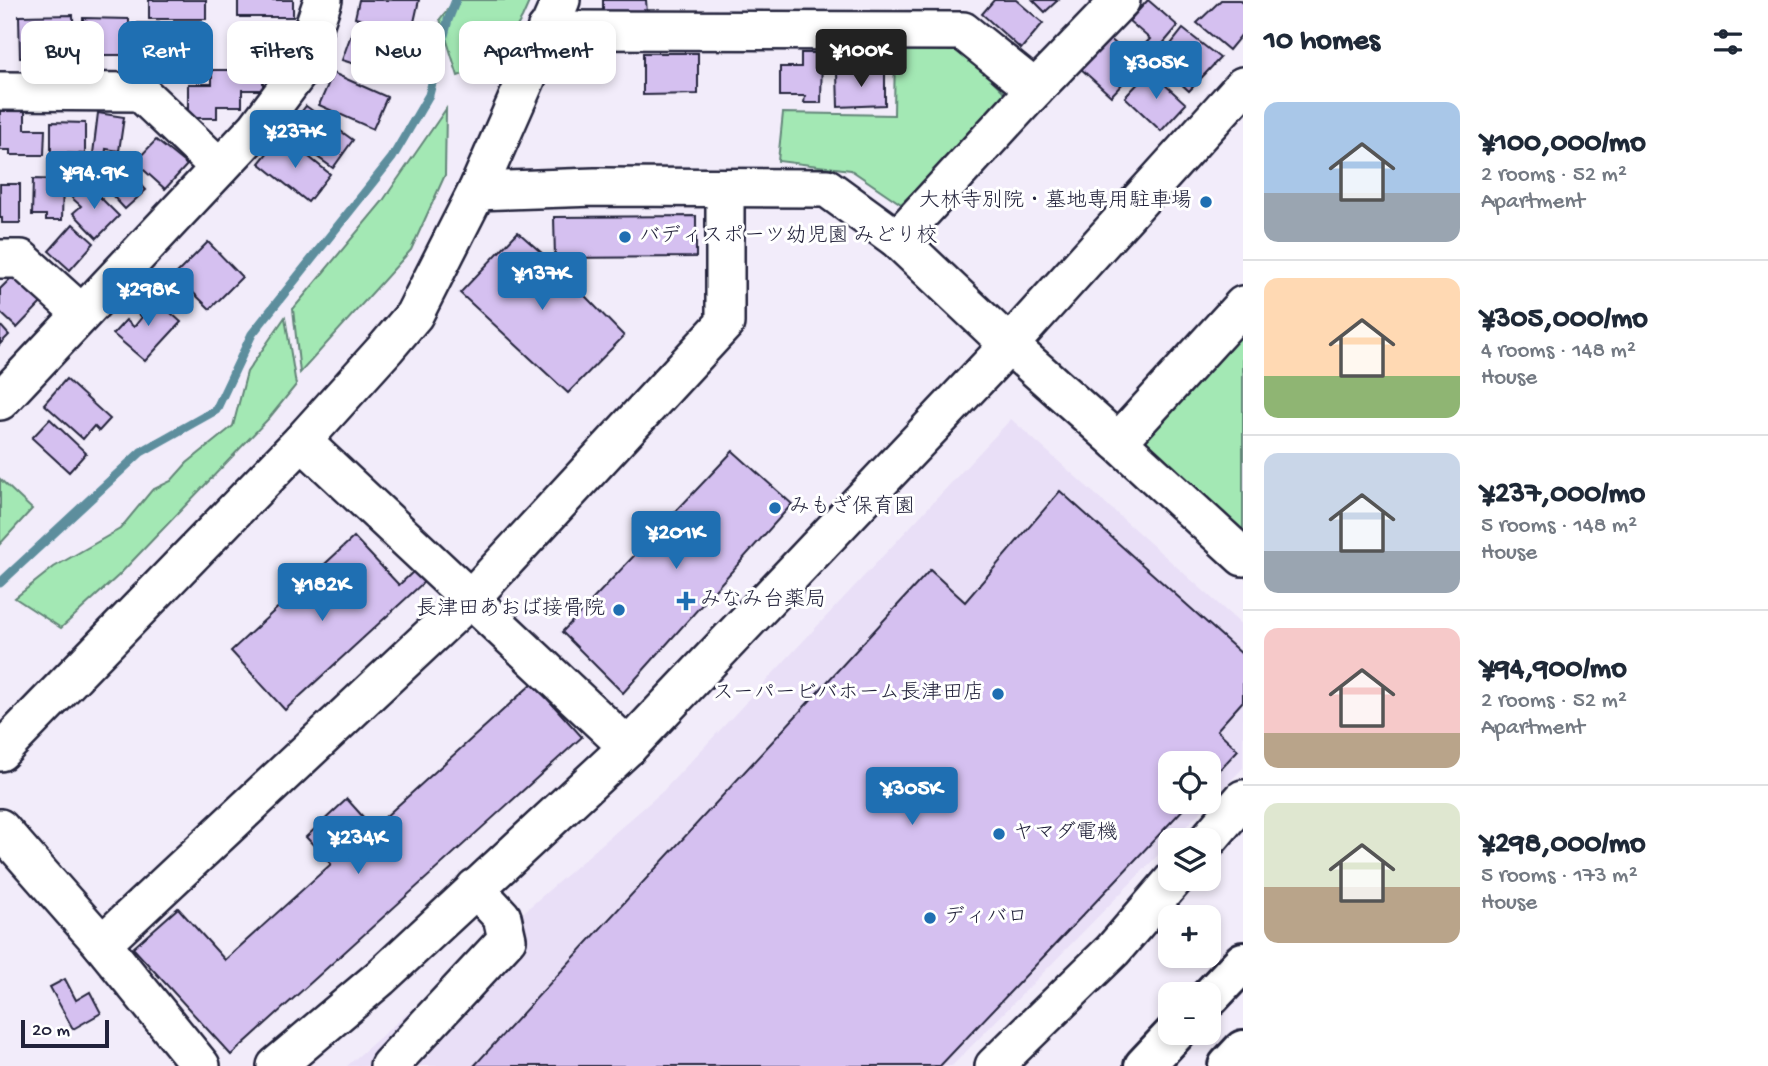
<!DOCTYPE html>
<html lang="en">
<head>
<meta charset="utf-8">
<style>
	body { margin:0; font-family:"Gochi Hand","Klee One",sans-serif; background:#f2f2f3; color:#1f2937; height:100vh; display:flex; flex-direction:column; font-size:26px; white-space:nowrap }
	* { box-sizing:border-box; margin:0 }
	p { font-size:23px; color:#747a83 }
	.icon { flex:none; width:38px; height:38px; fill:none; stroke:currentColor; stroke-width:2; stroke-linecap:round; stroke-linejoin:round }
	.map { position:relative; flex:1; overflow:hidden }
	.drawer { display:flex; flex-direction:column; background:#fff; width:525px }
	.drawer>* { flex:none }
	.hud { position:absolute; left:21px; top:21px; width:665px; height:63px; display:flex; gap:14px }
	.tools { position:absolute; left:1158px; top:751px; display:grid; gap:14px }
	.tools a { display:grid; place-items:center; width:63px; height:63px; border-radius:14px; background:#fff; box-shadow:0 4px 10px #0003; font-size:35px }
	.scale { position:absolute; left:21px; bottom:18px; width:88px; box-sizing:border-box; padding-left:7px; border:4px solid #22223b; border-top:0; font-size:19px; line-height:24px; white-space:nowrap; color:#22223b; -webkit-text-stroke:5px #fff; paint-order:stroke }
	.price { position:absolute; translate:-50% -60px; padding:0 16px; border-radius:7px; background:#1f6fb2; color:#fff; font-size:23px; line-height:46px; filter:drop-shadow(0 2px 4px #0008) }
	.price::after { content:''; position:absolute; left:50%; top:42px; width:21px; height:16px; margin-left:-10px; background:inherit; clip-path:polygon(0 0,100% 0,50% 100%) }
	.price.current { background:#222; color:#fff }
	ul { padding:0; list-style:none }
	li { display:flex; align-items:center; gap:21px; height:175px; padding:0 21px }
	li+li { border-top:2px solid #e0e1e3 }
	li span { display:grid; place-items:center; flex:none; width:196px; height:140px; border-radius:14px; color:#555 }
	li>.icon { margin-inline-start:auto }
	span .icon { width:84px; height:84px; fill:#fffc; stroke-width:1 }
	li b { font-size:30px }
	h2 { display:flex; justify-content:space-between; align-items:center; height:84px; padding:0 21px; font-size:30px }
	.tag { padding:0 24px; border-radius:14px; background:#fff; box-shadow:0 4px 10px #0003; font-size:24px; line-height:63px }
	.tag.current { background:#1f6fb2; color:#fff }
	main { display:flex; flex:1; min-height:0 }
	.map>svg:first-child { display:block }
	.built { fill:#e9dff7; fill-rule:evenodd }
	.green { fill:#a3e8b4; stroke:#628578; stroke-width:2 }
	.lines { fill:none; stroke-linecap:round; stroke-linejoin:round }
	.stream { stroke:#5d8e9d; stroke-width:9 }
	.building { fill:#d5c0f0; stroke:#22223b; stroke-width:2 }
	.minor-casing { stroke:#22223b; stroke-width:42 }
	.highway-casing { stroke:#22223b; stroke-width:44 }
	.minor { stroke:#fff; stroke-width:37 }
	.highway { stroke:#fff; stroke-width:38 }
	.poi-dot { fill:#1f6fb2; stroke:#fff; stroke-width:2.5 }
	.labels { text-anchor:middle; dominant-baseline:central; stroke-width:6; stroke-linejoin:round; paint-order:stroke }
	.poi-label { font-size:21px; fill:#22223b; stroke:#fff; text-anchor:start }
</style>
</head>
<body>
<main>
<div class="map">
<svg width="1243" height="1066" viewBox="0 0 1243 1066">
	<rect width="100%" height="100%" fill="#f2ecfa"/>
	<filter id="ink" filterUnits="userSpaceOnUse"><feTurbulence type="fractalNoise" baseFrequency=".0143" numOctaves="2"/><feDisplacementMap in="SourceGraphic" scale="14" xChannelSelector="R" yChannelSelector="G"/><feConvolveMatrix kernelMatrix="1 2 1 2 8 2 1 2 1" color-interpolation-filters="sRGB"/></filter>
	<g filter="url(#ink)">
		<path class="built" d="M1011,419L1243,626V768L952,1066H347L663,791ZM1171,763H1209V802H1171Z"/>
		<g class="green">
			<polygon points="455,0 530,0 522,18 495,63 458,76 440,19"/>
			<polygon points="895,44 956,44 1003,91 1004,104 901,204 851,170 778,161 783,113 894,115"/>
			<polygon points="446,109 445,175 411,250 300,373 293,309 382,202"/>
			<polygon points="285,317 296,385 270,417 118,576 61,628 15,598 54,567 120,529 152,490 171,481 187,463 233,426 247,372"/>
			<polygon points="1243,330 1243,546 1139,443"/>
			<polygon points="0,479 32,509 0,544"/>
		</g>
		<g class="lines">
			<polyline class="stream" points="0,583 141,452 216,410 252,334 392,158 429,95 448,20 456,0"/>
		</g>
		<g class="building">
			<rect x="149" y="0" width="57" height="19"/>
			<rect x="238" y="0" width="55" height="17"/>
			<polygon points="359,0 419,0 412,31 355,18"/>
			<polygon points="603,0 646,0 647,13 603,14"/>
			<polygon points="994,0 1016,0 1043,23 1021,49 982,14"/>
			<polygon points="1033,0 1058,0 1045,12"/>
			<polygon points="1148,0 1178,26 1155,53 1145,44 1150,39 1129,21"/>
			<polygon points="1221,0 1240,0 1243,3 1243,33 1229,50 1197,23"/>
			<polygon points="73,15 74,57 20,58 19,16"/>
			<polygon points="83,18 129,19 129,55 83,55"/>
			<polygon points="138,23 196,23 196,62 183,61 183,73 138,72"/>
			<polygon points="247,28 277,28 277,68 263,68 263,90 242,90 242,106 217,106 217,118 188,118 188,84 212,84 212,70 239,70 239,54 243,54 243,41 246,41"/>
			<polygon points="1183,29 1220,58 1189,91 1157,62"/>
			<polygon points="352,32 406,49 397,77 342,60"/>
			<polygon points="1108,37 1140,65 1111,96 1080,68"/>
			<polygon points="643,53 698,53 698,94 643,95"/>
			<polygon points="801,53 822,53 821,103 804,103 805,96 780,96 780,67 801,67"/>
			<polygon points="1150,71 1186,104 1161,131 1125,97"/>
			<polygon points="837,72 885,72 885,105 838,107"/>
			<polygon points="333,73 387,97 373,129 319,105"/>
			<polygon points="306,106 353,140 333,168 295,141 302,131 292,124"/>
			<polygon points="0,109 25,109 25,129 45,129 44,155 10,155 10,150 0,150"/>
			<polygon points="98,113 124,117 119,151 106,149 104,164 92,162"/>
			<polygon points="51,122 85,123 85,154 51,153"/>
			<polygon points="156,140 187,165 165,189 135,162"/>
			<polygon points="277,141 289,151 293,144 330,174 308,202 259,163"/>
			<polygon points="120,161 146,190 125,209 99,181"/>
			<polygon points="33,179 63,180 62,220 46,220 46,215 32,215"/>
			<polygon points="86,183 119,216 97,238 73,213 81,206 72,198"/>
			<polygon points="0,184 20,184 20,223 2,223 2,218 0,218"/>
			<polygon points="696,216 696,257 555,258 554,217"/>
			<polygon points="73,224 94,243 70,270 49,251"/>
			<polygon points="518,232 552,262 624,336 568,393 460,293"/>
			<polygon points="208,242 242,277 210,309 175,275"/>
			<polygon points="14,275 42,302 17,328 0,312 0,289"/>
			<polygon points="150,294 181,322 145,361 113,334 126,320 134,327 142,317 135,311"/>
			<polygon points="0,325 9,335 0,344"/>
			<polygon points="66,379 110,419 99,431 94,426 83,439 44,404"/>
			<polygon points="50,419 86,453 69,472 32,438"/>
			<polygon points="733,451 792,504 623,693 562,632"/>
			<polygon points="1060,491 1243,655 1243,701 1217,730 1238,750 1209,781 1209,763 1171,763 1171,802 1190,802 940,1066 474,1066 930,570 965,602"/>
			<polygon points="354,537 399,585 414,571 424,582 285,710 231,651"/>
			<polygon points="533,683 582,737 231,1055 133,948 178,908 225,960 331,864 306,837 347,799 373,828"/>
			<polygon points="65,979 76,1000 90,992 101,1013 73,1029 50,987"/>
		</g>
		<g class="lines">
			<g class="minor-casing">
				<g id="minor">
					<polyline points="546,30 963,31 1035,89"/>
					<polyline points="0,91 140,92 219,167"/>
					<polyline points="477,191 561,0"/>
					<polyline points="897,239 1035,89 1121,0"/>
					<polyline points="0,259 21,259 81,313"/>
					<polyline points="0,401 256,129 298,73 323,0"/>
					<polyline points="302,441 628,747"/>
					<polyline points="1118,442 1243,305"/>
					<polyline points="0,752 302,441 386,348 414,315 477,191 595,187 827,188 897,239 1009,345 1118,442 1243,557"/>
					<polyline points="0,828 102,944 201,1066"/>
					<polyline points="1208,840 1243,799"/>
					<polyline points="102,944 471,598 725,323 725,189"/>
					<polyline points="276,1066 380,978 628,747 1009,345 1243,86"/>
					<polyline points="389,1066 507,939 502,917 475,888"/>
					<polyline points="994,1066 1113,950 1175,878"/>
				</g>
			</g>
			<g class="highway-casing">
				<g id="highway">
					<polyline points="1209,998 1243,962"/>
					<polyline points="1144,1066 1176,1032"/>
					<polyline points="1228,1066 1243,1050"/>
				</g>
			</g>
			<use href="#minor" class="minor"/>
			<use href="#highway" class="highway"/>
		</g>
	</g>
	<g class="poi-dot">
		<circle cx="1206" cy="202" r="7"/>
		<circle cx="625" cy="237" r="7"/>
		<circle cx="775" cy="508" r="7"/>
		<path d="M682.5 590.5h7v7h7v7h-7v7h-7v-7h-7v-7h7z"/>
		<circle cx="619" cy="610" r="7"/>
		<circle cx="998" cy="694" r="7"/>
		<circle cx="999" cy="834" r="7"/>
		<circle cx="930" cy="918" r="7"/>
	</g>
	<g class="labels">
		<g class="poi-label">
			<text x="1192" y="202" text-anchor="end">大林寺別院・墓地専用駐車場</text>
			<text x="639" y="237">バディスポーツ幼児園 みどり校</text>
			<text x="789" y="508">みもざ保育園</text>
			<text x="700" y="601">みなみ台薬局</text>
			<text x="605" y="610" text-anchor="end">長津田あおば接骨院</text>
			<text x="984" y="694" text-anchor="end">スーパービバホーム長津田店</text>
			<text x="1013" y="834">ヤマダ電機</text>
			<text x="944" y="918">ディバロ</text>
		</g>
	</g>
</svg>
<div class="tools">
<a><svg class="icon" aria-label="locate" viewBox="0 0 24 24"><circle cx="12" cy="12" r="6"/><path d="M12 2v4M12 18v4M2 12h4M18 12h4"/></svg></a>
<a><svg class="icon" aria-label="layers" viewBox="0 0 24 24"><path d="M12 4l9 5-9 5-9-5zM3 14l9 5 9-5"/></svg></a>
<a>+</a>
<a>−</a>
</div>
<div class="scale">20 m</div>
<b class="price current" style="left:861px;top:89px">¥100K</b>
<b class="price" style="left:1156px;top:101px">¥305K</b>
<b class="price" style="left:295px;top:170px">¥237K</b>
<b class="price" style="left:94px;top:211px">¥94.9K</b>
<b class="price" style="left:542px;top:312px">¥137K</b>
<b class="price" style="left:148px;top:328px">¥298K</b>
<b class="price" style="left:676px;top:571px">¥201K</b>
<b class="price" style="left:322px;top:623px">¥182K</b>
<b class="price" style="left:912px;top:827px">¥305K</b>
<b class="price" style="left:358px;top:876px">¥234K</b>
<div class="hud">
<a class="tag">Buy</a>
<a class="tag current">Rent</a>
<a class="tag">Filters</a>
<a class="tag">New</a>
<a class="tag">Apartment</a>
</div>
</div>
<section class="drawer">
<h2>10 homes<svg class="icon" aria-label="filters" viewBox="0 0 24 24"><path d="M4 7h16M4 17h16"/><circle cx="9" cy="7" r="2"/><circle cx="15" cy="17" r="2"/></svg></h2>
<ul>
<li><span style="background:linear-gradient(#a9c7e8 65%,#9aa5b1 0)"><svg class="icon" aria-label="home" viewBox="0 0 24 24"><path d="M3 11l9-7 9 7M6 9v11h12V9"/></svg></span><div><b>¥100,000/mo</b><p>2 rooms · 52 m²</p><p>Apartment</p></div></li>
<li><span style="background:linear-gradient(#ffd9b3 70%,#8fb573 0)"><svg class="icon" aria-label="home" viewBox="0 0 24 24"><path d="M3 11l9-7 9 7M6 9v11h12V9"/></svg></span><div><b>¥305,000/mo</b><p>4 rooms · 148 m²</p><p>House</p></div></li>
<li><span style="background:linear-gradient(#c9d6e8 70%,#9aa5b1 0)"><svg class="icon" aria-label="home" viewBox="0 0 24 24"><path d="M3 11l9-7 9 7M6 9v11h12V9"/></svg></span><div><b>¥237,000/mo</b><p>5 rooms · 148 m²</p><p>House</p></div></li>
<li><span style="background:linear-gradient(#f6c9c9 75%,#b9a48a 0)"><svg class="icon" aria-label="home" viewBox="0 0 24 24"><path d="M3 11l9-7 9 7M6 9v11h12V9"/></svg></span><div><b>¥94,900/mo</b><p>2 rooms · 52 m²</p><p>Apartment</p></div></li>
<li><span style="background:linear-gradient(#dfe7d0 60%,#b9a48a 0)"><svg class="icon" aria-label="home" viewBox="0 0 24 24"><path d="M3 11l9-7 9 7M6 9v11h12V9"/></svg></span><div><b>¥298,000/mo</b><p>5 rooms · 173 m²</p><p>House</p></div></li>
</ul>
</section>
</main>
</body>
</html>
